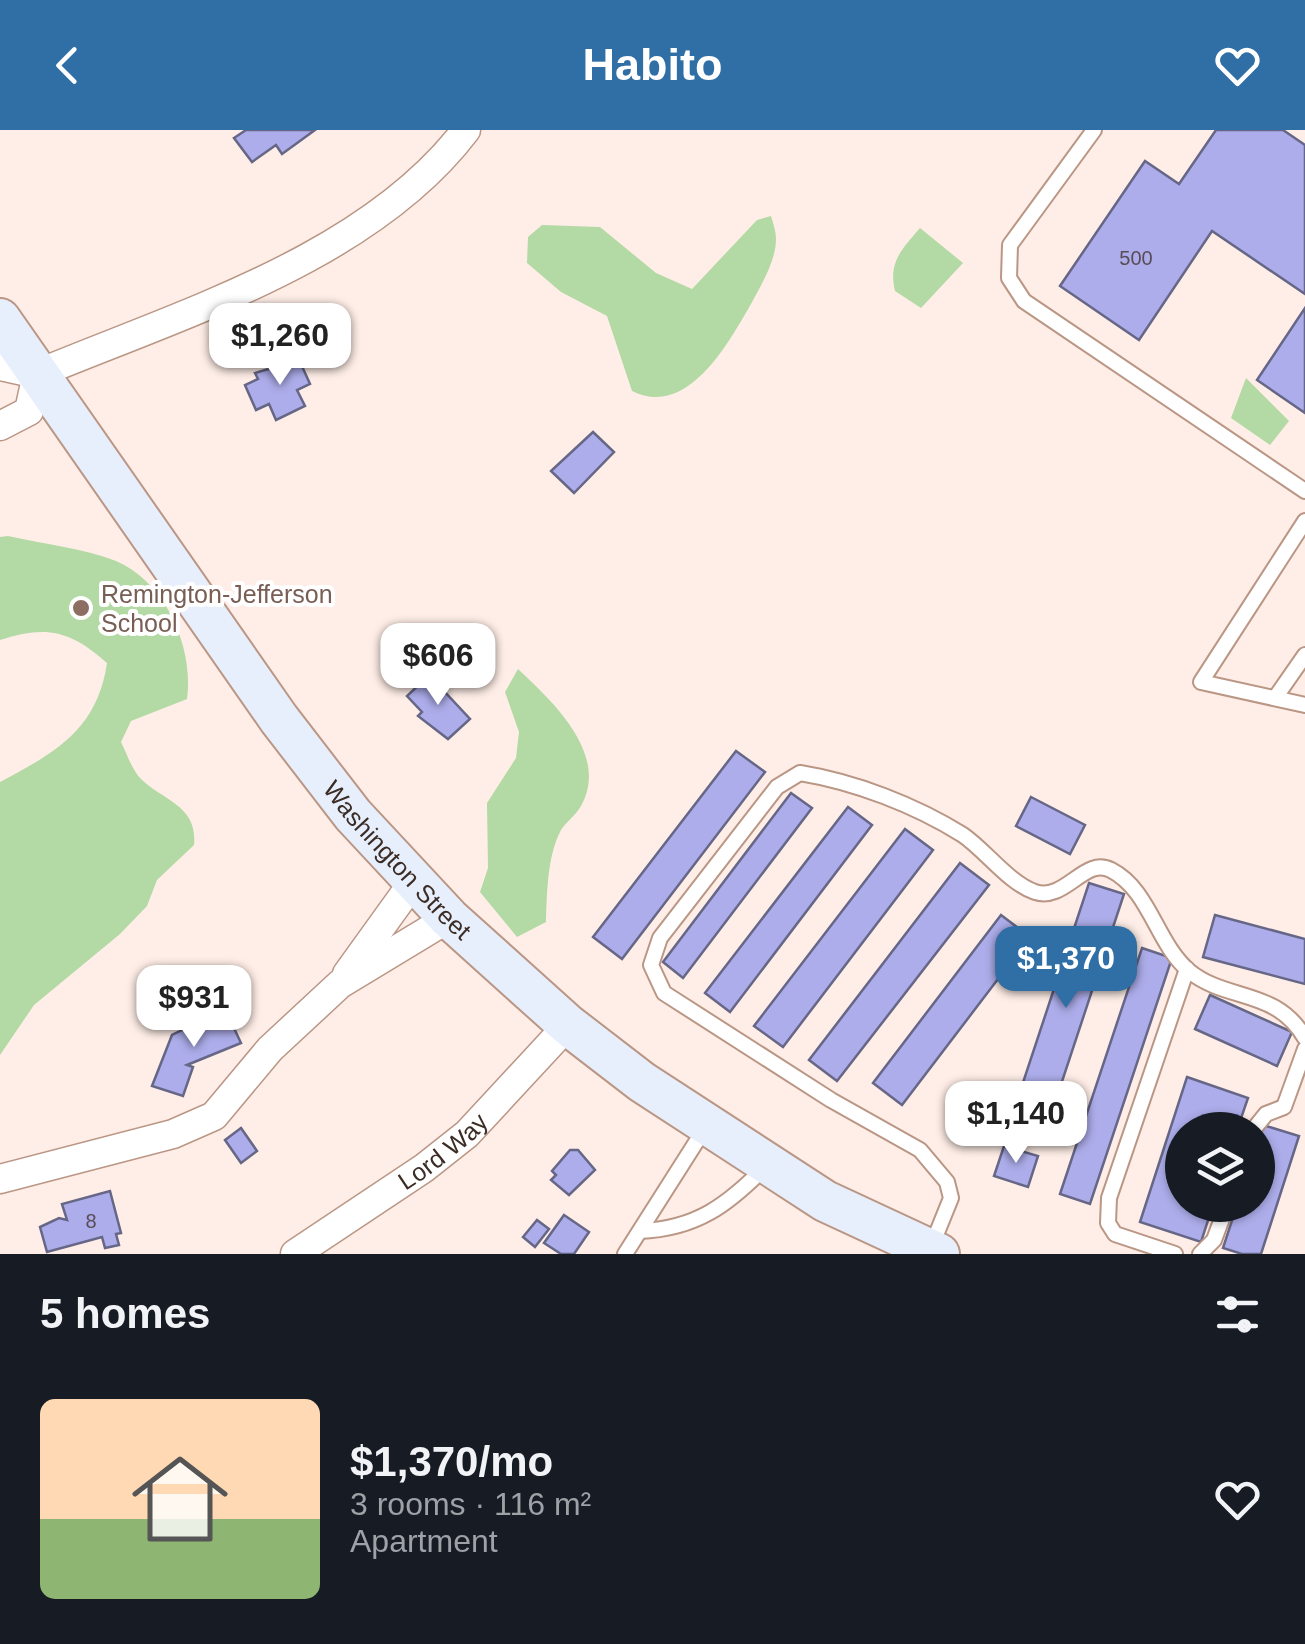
<!DOCTYPE html>
<html lang="en">
<head>
<meta charset="utf-8">
<style>
	body { margin:0; font-family:Helvetica,sans-serif; background:#242831; color:#f1f3f6; height:100vh; display:flex; flex-direction:column; font-size:38px; white-space:nowrap }
	* { box-sizing:border-box; margin:0 }
	p { font-size:32px; color:#9ea1a6 }
	.icon { flex:none; width:55px; height:55px; fill:none; stroke:currentColor; stroke-width:2; stroke-linecap:round; stroke-linejoin:round }
	.map { position:relative; height:1124px; overflow:hidden }
	.side { display:flex; flex-direction:column; background:#171b24; flex:1 }
	.side>* { flex:none }
	.tools { position:absolute; left:1165px; top:982px; display:grid; gap:20px }
	.tools a { display:grid; place-items:center; width:110px; height:110px; border-radius:50%; background:#171b24; box-shadow:0 2px 8px #0004; font-size:50px }
	.price { position:absolute; translate:-50% -85px; padding:0 22px; border-radius:20px; background:#fff; color:#222; font-size:32px; line-height:65px; filter:drop-shadow(0 2px 5px #0008) }
	.price::after { content:''; position:absolute; left:50%; top:60px; width:30px; height:22px; margin-left:-15px; background:inherit; clip-path:polygon(0 0,100% 0,50% 100%) }
	.price.selected { background:#2f6fa5; color:#fff }
	ul { padding:0; list-style:none }
	li { display:flex; align-items:center; gap:30px; height:250px; padding:0 40px }
	li span { display:grid; place-items:center; flex:none; width:280px; height:200px; border-radius:15px; color:#555 }
	li>.icon { margin-inline-start:auto }
	span .icon { width:120px; height:120px; fill:#fffc; stroke-width:1 }
	li b { font-size:42px }
	h2 { display:flex; justify-content:space-between; align-items:center; height:120px; padding:0 40px; font-size:42px }
	header { display:flex; justify-content:space-between; align-items:center; height:130px; padding:0 40px; background:#2f6fa5; color:#fff; font-size:45px; font-weight:600 }
	.map>svg:first-child { display:block }
	.green { fill:#b3d9a4 }
	.building { fill:#adadeb; stroke:#666686; stroke-width:2.5 }
	.lines { fill:none; stroke-linecap:round; stroke-linejoin:round }
	.service-casing { stroke:#ba9685; stroke-width:18 }
	.minor-casing { stroke:#ba9685; stroke-width:31 }
	.secondary-casing { stroke:#ba9685; stroke-width:44 }
	.service { stroke:#fff; stroke-width:14 }
	.minor { stroke:#fff; stroke-width:28 }
	.secondary { stroke:#e8effc; stroke-width:40 }
	.education-dot { fill:#8d6e63; stroke:#fff; stroke-width:4 }
	.labels { text-anchor:middle; dominant-baseline:central; stroke-width:8; stroke-linejoin:round; paint-order:stroke }
	.number-label { font-size:20px; fill:#584c57 }
	.education-label { font-size:25px; fill:#785e54; stroke:#fff; text-anchor:start }
	.street-label { font-size:25px; fill:#3b2c26; stroke:#fff }
</style>
</head>
<body>
<header><svg class="icon" aria-label="back" viewBox="0 0 24 24"><path d="M15 5l-7 7 7 7"/></svg>Habito<svg class="icon" aria-label="heart" viewBox="0 0 24 24"><path d="M12 20l-8-8c-3-5 5-10 8-4 3-6 11-1 8 4z"/></svg></header>
<div class="map">
<svg width="1305" height="1124" viewBox="0 0 1305 1124">
	<rect width="100%" height="100%" fill="#ffeee7"/>
	<g class="green">
		<path d="M771,86C773,93 776,101 776,109C776,131 761,155 751,174C729,212 688,289 632,261L607,186L561,162L527,133L528,107L542,95L600,97L656,143L692,159L757,90Z"/>
		<path d="M920,98L963,133L921,178L895,161C888,132 902,119 920,98Z"/>
		<polygon points="1246,248 1289,291 1270,315 1231,288"/>
		<path d="M8,406C43,414 83,418 116,431C166,452 194,518 187,569L131,591L121,612C127,624 132,640 141,649C164,671 198,676 194,715L157,750L147,776L120,804L34,875L0,925V652C56,622 97,600 107,533C70,500 46,495 0,510V407Z"/>
		<path d="M518,539C552,571 610,624 581,676C576,685 566,692 561,700C547,726 547,764 546,792L517,807L480,762L488,738L487,673L516,628L519,602L505,562Z"/>
	</g>
	<g class="building">
		<polygon points="246,0 315,0 282,24 276,15 252,32 234,8"/>
		<polygon points="1216,0 1283,0 1305,15 1305,164 1212,101 1139,210 1060,156 1145,31 1179,54"/>
		<polygon points="1305,178 1305,283 1257,250"/>
		<polygon points="296,223 310,254 297,260 305,276 276,290 269,274 256,280 245,255 258,249 255,243 285,234 282,229"/>
		<polygon points="593,302 614,322 574,363 551,341"/>
		<polygon points="429,545 470,589 448,609 418,586 422,582 407,566"/>
		<polygon points="736,621 765,642 622,829 593,807"/>
		<polygon points="791,663 812,678 683,848 663,832"/>
		<polygon points="1031,667 1085,695 1070,724 1016,696"/>
		<polygon points="848,677 872,695 730,882 705,863"/>
		<polygon points="905,699 933,720 783,917 754,896"/>
		<polygon points="960,733 989,755 837,951 809,930"/>
		<polygon points="1089,753 1124,764 1043,1009 1008,998"/>
		<polygon points="1001,785 1030,807 902,975 873,953"/>
		<polygon points="1215,785 1305,809 1305,854 1203,827"/>
		<polygon points="1142,818 1172,828 1090,1074 1060,1064"/>
		<polygon points="1210,865 1292,902 1277,936 1195,899"/>
		<polygon points="225,879 241,913 187,935 193,937 183,966 152,956 172,905"/>
		<polygon points="1187,947 1248,968 1237,1000 1182,1000 1182,1075 1213,1075 1201,1112 1140,1092"/>
		<polygon points="1263,995 1299,1006 1261,1124 1242,1124 1223,1118 1237,1075 1258,1075 1258,1013"/>
		<polygon points="241,998 257,1021 241,1033 225,1010"/>
		<polygon points="1004,1016 1038,1026 1028,1057 994,1046"/>
		<polygon points="570,1020 578,1020 595,1040 569,1065 551,1050 556,1045 552,1041"/>
		<polygon points="110,1061 121,1103 116,1104 119,1115 105,1118 102,1107 47,1122 40,1097 59,1088 67,1090 62,1074"/>
		<polygon points="564,1085 589,1102 574,1124 561,1124 544,1113"/>
		<polygon points="537,1090 549,1099 535,1117 523,1107"/>
	</g>
	<g class="lines">
		<g class="service-casing">
			<g id="service">
				<polyline points="1094,0 1010,115 1009,148 1024,171 1305,361"/>
				<polyline points="1305,391 1201,552 1305,575"/>
				<polyline points="1275,568 1305,525"/>
				<polyline points="1253,1000 1266,984 1284,977 1305,919"/>
				<path d="M640,1101C696,1099 728,1075 767,1035"/>
				<path d="M932,1115L951,1068L947,1052L920,1020L831,970L664,863L651,835L660,808L777,657L800,643C855,652 915,675 963,705C986,721 1009,753 1035,762C1065,772 1085,726 1111,740C1150,760 1156,813 1189,841C1227,872 1276,858 1305,908"/>
				<polyline points="625,1124 707,995"/>
				<polyline points="1175,1124 1115,1104 1108,1093 1109,1068 1187,839"/>
				<polyline points="1200,1124 1214,1110 1227,1075"/>
			</g>
		</g>
		<g class="minor-casing">
			<g id="minor">
				<polyline points="0,236 37,244"/>
				<path d="M37,244C181,184 369,128 466,0"/>
				<polyline points="0,296 29,281 37,244"/>
				<polyline points="347,844 414,751"/>
				<polyline points="0,1049 173,1004 214,986 270,919 340,854 449,788"/>
				<path id="s1" d="M295,1124L424,1038L467,1004L568,895"/>
			</g>
		</g>
		<g class="secondary-casing">
			<g id="secondary">
				<path id="s2" d="M0,189L279,589L353,685L449,788L568,895L642,952L825,1071L939,1124"/>
			</g>
		</g>
		<use href="#service" class="service"/>
		<use href="#minor" class="minor"/>
		<use href="#secondary" class="secondary"/>
	</g>
	<circle class="education-dot" cx="81" cy="478" r="10"/>
	<g class="labels">
		<g class="number-label">
			<text x="1136" y="128">500</text>
			<text x="91" y="1091">8</text>
		</g>
		<g class="education-label">
			<text x="101" y="464">Remington-Jefferson<tspan x="101" dy="29">School</tspan></text>
		</g>
		<g class="street-label">
			<text stroke="none"><textPath href="#s2" startOffset="672">Washington Street</textPath></text>
			<text stroke="none"><textPath href="#s1" startOffset="180">Lord Way</textPath></text>
		</g>
	</g>
</svg>
<div class="tools">
<a><svg class="icon" aria-label="layers" viewBox="0 0 24 24"><path d="M12 4l9 5-9 5-9-5zM3 14l9 5 9-5"/></svg></a>
</div>
<b class="price" style="left:280px;top:258px">$1,260</b>
<b class="price" style="left:438px;top:578px">$606</b>
<b class="price selected" style="left:1066px;top:881px">$1,370</b>
<b class="price" style="left:194px;top:920px">$931</b>
<b class="price" style="left:1016px;top:1036px">$1,140</b>
</div>
<section class="side">
<h2>5 homes<svg class="icon" aria-label="filters" viewBox="0 0 24 24"><path d="M4 7h16M4 17h16"/><circle cx="9" cy="7" r="2"/><circle cx="15" cy="17" r="2"/></svg></h2>
<ul>
<li><span style="background:linear-gradient(#ffd9b3 60%,#8fb573 0)"><svg class="icon" aria-label="home" viewBox="0 0 24 24"><path d="M3 11l9-7 9 7M6 9v11h12V9"/></svg></span><div><b>$1,370/mo</b><p>3 rooms · 116 m²</p><p>Apartment</p></div><svg class="icon" aria-label="heart" viewBox="0 0 24 24"><path d="M12 20l-8-8c-3-5 5-10 8-4 3-6 11-1 8 4z"/></svg></li>
</ul>
</section>
</body>
</html>
